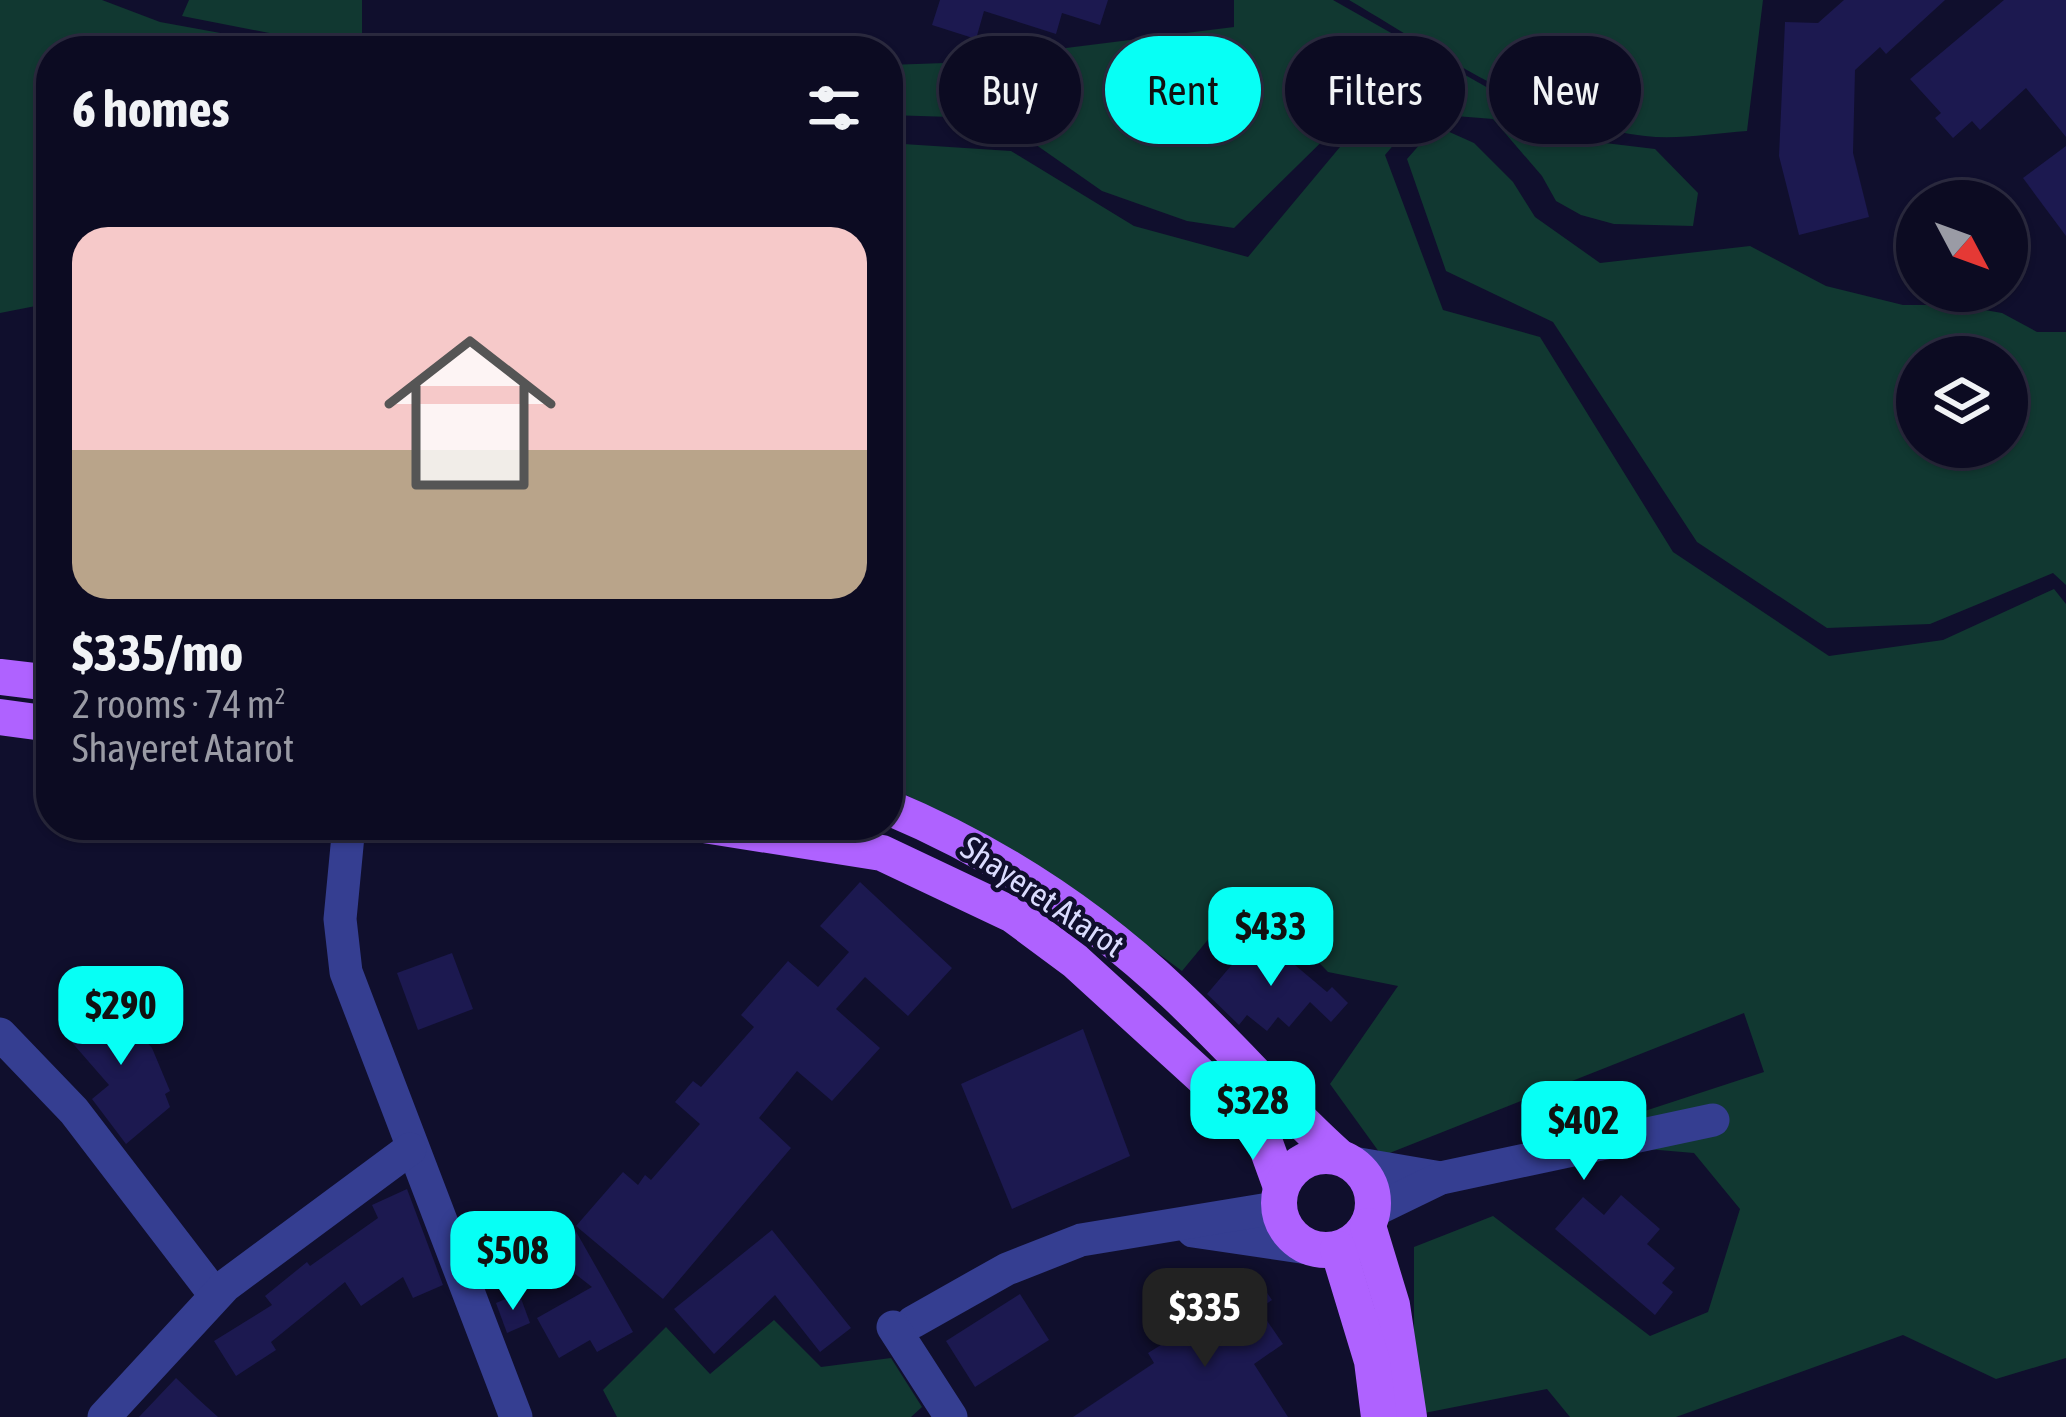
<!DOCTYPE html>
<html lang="en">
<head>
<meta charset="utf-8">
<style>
	body { margin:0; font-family:"Asap Condensed",sans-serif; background:#15142a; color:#f1f3f6; height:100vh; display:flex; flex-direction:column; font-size:45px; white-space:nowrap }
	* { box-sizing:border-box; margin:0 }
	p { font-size:39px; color:#9a9ba5 }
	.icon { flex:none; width:66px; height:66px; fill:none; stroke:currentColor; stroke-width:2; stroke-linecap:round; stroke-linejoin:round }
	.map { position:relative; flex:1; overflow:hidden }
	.panel { position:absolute; left:36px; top:36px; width:867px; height:804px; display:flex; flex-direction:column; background:#0c0b22; border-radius:48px; box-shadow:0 3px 9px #0004,0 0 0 3px #2c2b40 }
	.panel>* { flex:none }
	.banner { position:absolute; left:939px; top:36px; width:945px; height:108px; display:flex; gap:24px }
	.needle { width:78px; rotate:131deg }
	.controls { position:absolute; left:1896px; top:180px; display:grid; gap:24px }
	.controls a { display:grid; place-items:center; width:132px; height:132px; border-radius:50%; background:#0c0b22; box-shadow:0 3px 9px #0004,0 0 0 3px #2c2b40; font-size:60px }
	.price { position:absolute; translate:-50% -102px; padding:0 27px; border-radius:24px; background:#07fff5; color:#111; font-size:39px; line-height:78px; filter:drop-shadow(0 3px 6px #0008) }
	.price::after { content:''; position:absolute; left:50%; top:72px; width:36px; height:27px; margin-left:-18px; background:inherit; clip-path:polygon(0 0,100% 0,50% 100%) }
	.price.selected { background:#222; color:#fff }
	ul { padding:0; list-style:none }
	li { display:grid; align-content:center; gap:24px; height:636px; padding:0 36px }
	li span { display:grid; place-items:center; height:372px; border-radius:36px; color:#555 }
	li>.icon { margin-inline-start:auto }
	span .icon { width:216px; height:216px; fill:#fffc; stroke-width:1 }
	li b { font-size:51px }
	h2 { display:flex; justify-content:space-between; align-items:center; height:144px; padding:0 36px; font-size:51px }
	.tag { padding:0 42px; border-radius:54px; background:#0c0b22; box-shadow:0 3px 9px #0004,0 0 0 3px #2c2b40; font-size:42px; line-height:108px }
	.tag.selected { background:#07fff5; color:#111 }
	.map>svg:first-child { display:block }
	.green { fill:#113831; fill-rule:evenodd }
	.building { fill:#1c1950 }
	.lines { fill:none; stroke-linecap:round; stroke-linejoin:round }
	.minor { stroke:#353e91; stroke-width:33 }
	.major { stroke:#af62ff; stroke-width:36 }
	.labels { text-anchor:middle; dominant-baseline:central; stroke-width:9; stroke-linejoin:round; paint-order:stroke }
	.street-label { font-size:33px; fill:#dbdcff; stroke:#100f2d }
</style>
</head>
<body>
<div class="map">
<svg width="2066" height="1417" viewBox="0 0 2066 1417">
	<rect width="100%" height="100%" fill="#100f2d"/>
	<g class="green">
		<polygon points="0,0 102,0 160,22 319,51 51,51 51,303 0,313"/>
		<polygon points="189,0 362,0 362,51 182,16"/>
		<polygon points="1234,0 1333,0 1580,140 1655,149 1698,193 1693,226 1614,224 1581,215 1556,201 1542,176 1493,119 1356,108 1234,228 1187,221 1102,191 1032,142 984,118 888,115 888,65 945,63 1234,27"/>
		<path d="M1349,0H1763L1747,131C1714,133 1678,140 1645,136C1546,127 1434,50 1349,0Z"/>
		<polygon points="1413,122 1385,155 1443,310 1540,337 1673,552 1829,656 1943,640 2054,589 2066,604 2066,1358 1996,1379 1903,1335 1676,1417 1570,1417 1547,1389 1414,1415 1414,1247 1493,1216 1650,1336 1708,1312 1740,1209 1694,1153 1553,1141 1764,1072 1744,1013 1382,1156 1330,1084 1398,986 1328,972 1249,890 1182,971 1042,868 888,785 888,143 1011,151 1134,226 1248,257 1350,135"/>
		<path d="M1436,126L1474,143L1513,182L1535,217L1600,263L1750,246L1826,286L1903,305H1956L2002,313L2037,332H2066V585L2053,573L1930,624L1827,628L1697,542L1553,322L1446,271L1407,159ZM1917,357H2007V447H1917Z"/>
		<polygon points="774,1320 821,1367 891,1358 922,1407 911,1417 617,1417 603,1390 666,1327 710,1374"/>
	</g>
	<g class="building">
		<polygon points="940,0 1108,0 1100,25 1062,13 1056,34 984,11 976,39 932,25"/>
		<polygon points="1844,0 1945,0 1886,54 1880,47 1855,70 1853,153 1869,217 1799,235 1779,156 1785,22 1818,23"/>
		<polygon points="2004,0 2066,0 2066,137 2026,88 1980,130 1972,121 1953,138 1935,118 1941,113 1910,79"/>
		<polygon points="2066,146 2066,236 2023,178"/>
		<polygon points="860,882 952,968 908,1016 865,977 836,1009 880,1048 832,1101 797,1071 759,1118 791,1148 663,1299 576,1226 623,1172 638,1185 645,1175 651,1180 700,1124 675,1102 693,1081 701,1087 754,1027 741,1015 788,961 818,987 849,952 820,926"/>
		<polygon points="1258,934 1327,992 1332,987 1348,1003 1331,1022 1310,1002 1289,1027 1278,1017 1267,1031 1247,1015 1239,1025 1207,994"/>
		<polygon points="452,953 473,1009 418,1030 397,973"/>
		<polygon points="104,994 152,1048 170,1091 165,1094 170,1107 126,1144 92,1099 109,1085 62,1031"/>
		<polygon points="1083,1029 1130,1156 1012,1209 961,1084"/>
		<polygon points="407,1189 443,1285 413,1298 403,1277 361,1306 345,1282 271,1342 276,1350 236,1376 214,1341 272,1305 265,1296 307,1262 310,1266 378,1218 372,1205"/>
		<polygon points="1621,1195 1660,1229 1647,1244 1675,1268 1662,1283 1673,1292 1655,1315 1555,1229 1583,1197 1604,1215"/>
		<polygon points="574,1228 633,1332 597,1352 590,1340 559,1358 537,1318 592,1287 551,1255"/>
		<polygon points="772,1230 851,1328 820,1352 775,1295 714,1354 674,1309"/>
		<polygon points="1256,1277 1272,1300 1259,1309 1283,1344 1254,1364 1288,1417 1073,1417 1154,1363 1148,1353 1198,1322 1202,1329 1238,1304 1232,1294"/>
		<polygon points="519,1293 530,1323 507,1333 496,1303"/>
		<polygon points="1020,1294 1049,1340 975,1387 946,1341"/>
		<polygon points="176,1378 197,1398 218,1417 139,1417"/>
	</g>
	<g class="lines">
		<g class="minor">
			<polyline points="349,825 340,919 346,972 516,1417"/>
			<polyline points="0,1034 74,1111 215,1295"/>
			<polyline points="1353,1163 1441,1178"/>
			<polyline points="1373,1211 1441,1178 1713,1120"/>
			<polyline points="1193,1231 1308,1248"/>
			<polyline points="913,1322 1007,1269 1081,1240 1269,1209 1279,1200"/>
			<polyline points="893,1327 951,1417"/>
			<polyline points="104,1417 225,1286 410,1149"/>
		</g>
		<g class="major">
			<polyline points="0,677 51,683"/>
			<polyline points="0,717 51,724"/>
			<path d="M888,807C993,851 1091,915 1174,993C1231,1046 1281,1105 1338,1156"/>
			<polyline points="704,825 882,853 1013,915 1075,961 1234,1106 1264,1140 1281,1187"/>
			<circle cx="1326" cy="1203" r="47"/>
			<polyline points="1368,1226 1392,1305 1409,1417"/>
			<polyline points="1338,1249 1372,1361 1379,1417"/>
		</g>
	</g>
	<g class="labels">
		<g class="street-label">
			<text transform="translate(1043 896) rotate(34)">Shayeret Atarot</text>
		</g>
	</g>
</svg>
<div class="controls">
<a><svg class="needle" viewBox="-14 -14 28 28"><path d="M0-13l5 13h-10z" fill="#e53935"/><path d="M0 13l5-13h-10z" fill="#9a9ba5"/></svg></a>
<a><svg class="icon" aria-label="layers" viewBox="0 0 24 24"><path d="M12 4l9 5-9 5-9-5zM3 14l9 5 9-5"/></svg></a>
</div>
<b class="price" style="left:1271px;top:989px">$433</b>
<b class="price" style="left:121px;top:1068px">$290</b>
<b class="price" style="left:1253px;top:1163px">$328</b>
<b class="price" style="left:1584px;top:1183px">$402</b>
<b class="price" style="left:513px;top:1313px">$508</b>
<b class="price selected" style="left:1205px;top:1370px">$335</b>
<div class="banner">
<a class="tag">Buy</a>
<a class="tag selected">Rent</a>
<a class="tag">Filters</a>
<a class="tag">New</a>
</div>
<section class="panel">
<h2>6 homes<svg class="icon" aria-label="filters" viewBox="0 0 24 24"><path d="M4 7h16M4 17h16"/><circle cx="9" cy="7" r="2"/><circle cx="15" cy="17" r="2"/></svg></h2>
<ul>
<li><span style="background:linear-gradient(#f6c9c9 60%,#b9a48a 0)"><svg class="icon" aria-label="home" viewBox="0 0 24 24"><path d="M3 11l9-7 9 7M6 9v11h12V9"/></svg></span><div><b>$335/mo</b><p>2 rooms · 74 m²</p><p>Shayeret Atarot</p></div></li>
</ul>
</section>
</div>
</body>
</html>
